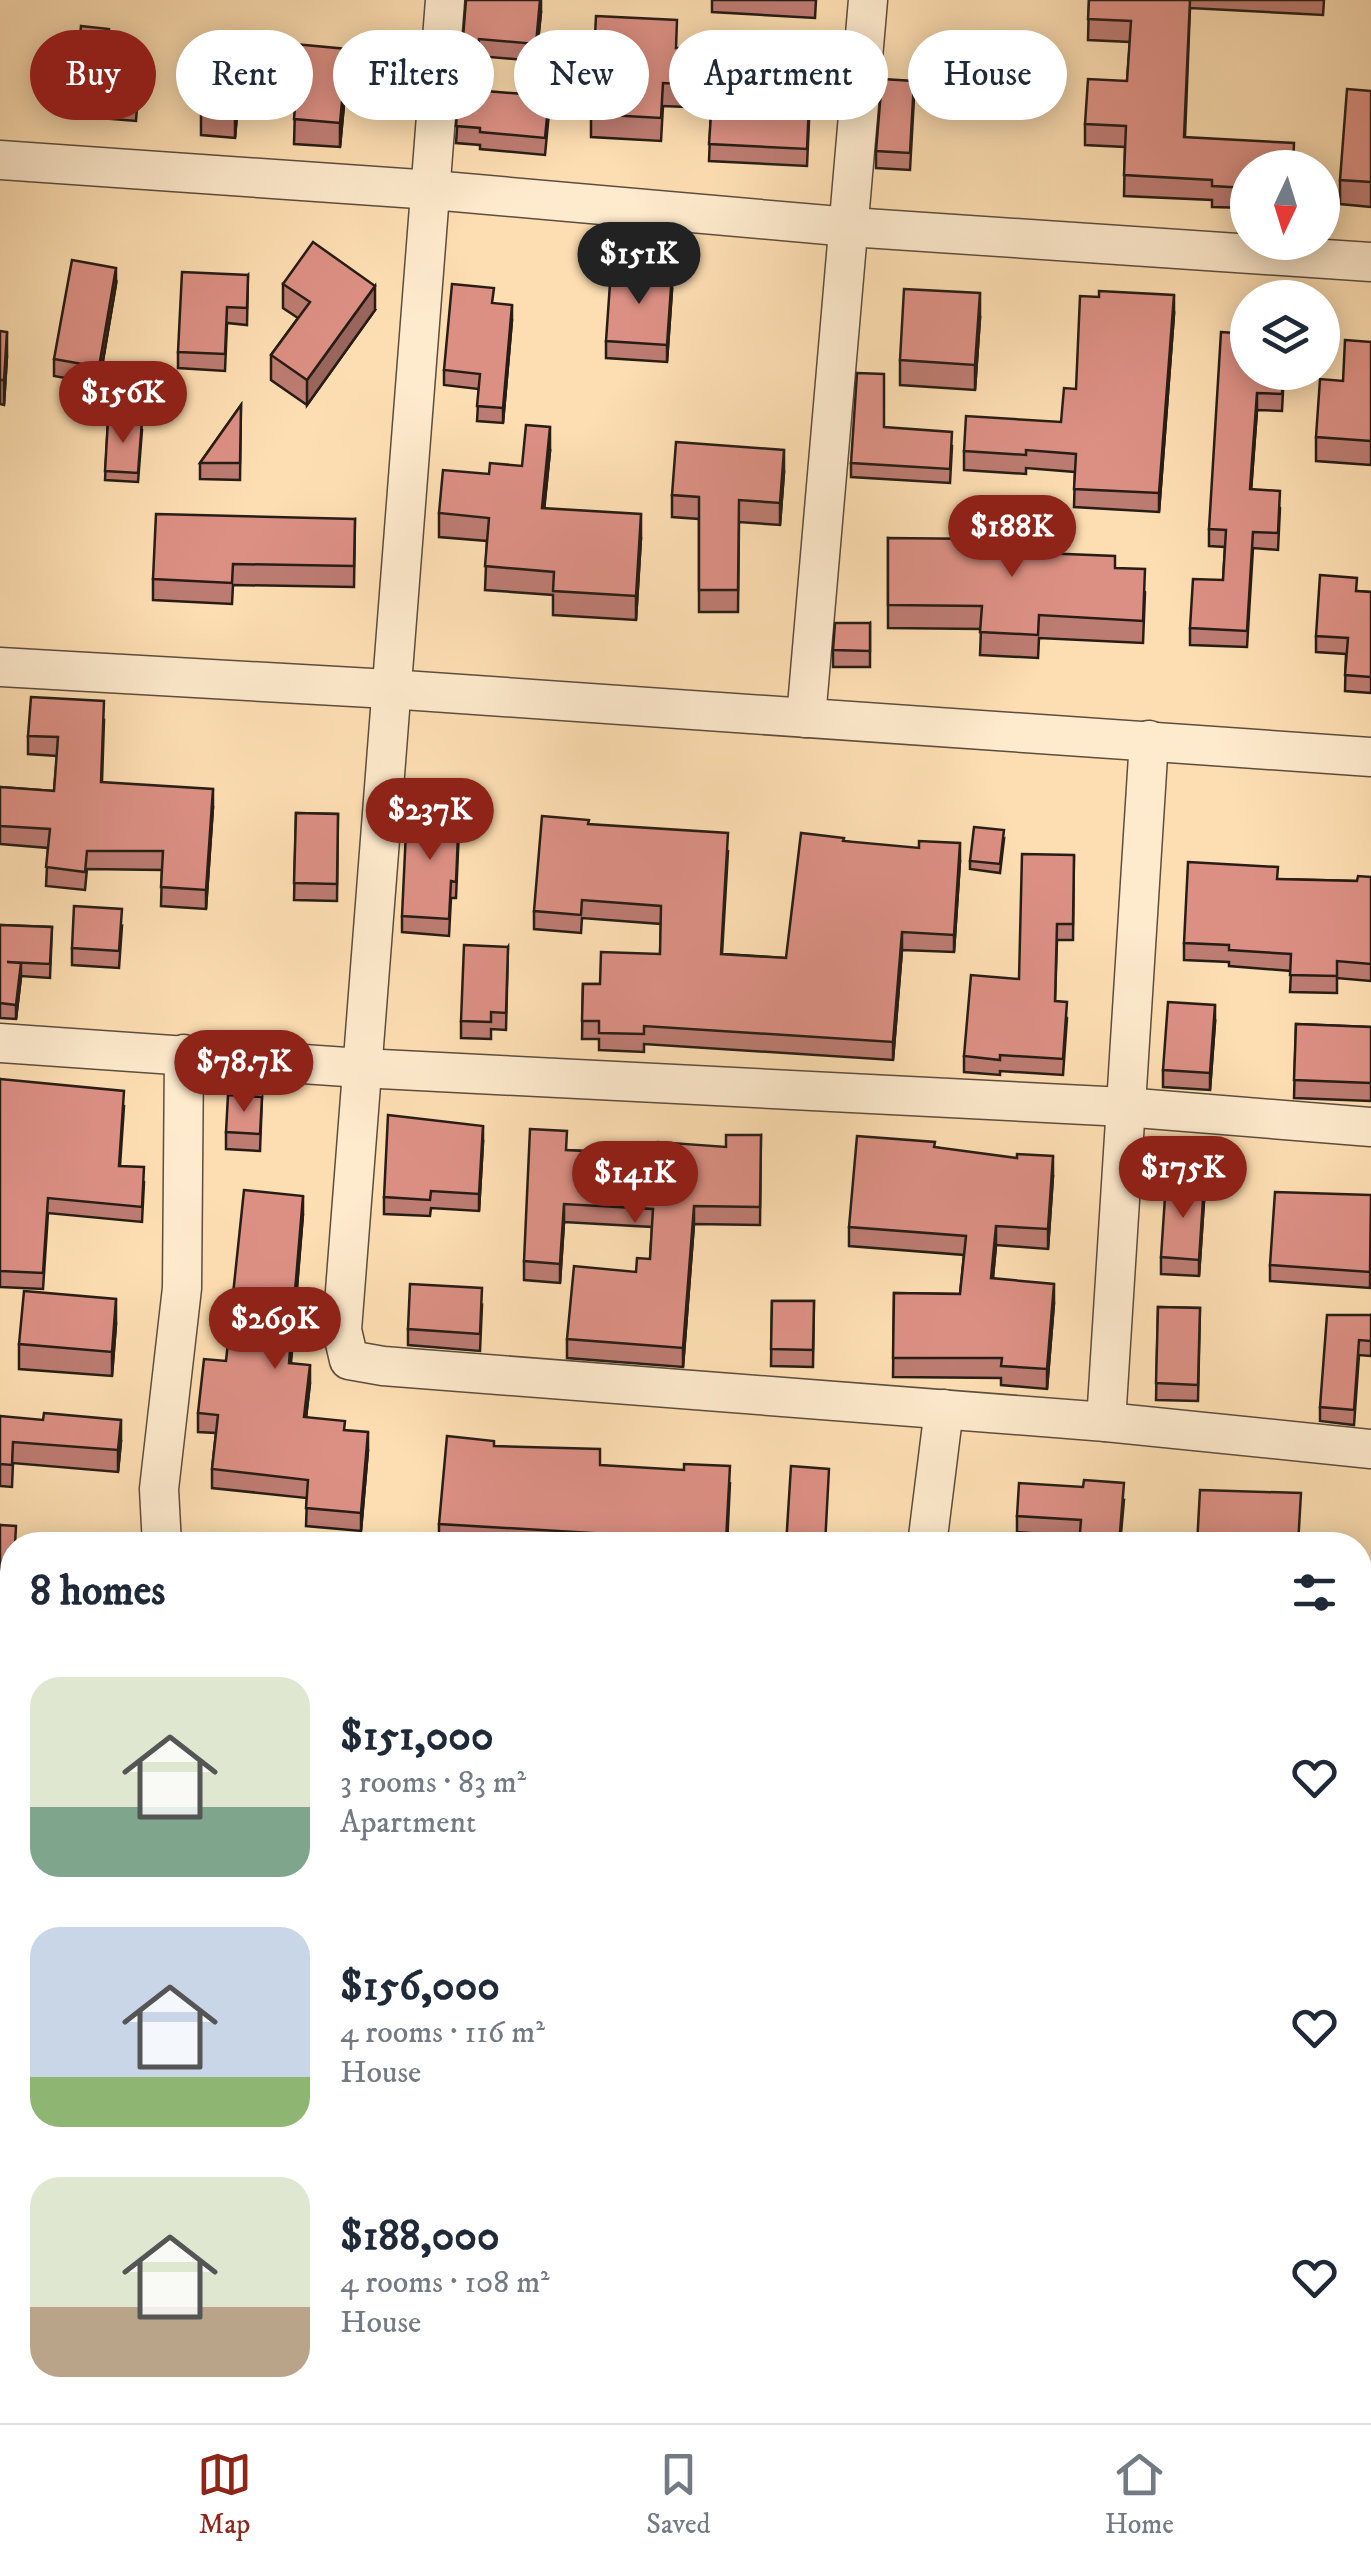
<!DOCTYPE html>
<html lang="en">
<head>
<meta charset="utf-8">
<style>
	body { margin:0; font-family:"IM FELL DW Pica",serif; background:#f6f6f7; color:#1f2937; height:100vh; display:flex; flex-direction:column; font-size:38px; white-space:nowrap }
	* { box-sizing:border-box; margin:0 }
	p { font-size:32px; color:#747a83 }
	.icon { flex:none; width:55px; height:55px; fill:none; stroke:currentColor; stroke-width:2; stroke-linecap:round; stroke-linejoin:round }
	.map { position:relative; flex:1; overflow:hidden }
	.sheet { position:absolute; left:0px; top:1532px; width:1372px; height:892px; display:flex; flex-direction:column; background:#fff; border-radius:40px 40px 0 0; box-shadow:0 5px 25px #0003 }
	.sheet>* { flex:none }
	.hud { position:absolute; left:30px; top:30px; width:1312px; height:90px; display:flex; gap:20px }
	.needle { width:65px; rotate:184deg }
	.fabs { position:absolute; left:1230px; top:150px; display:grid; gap:20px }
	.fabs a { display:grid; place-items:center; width:110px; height:110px; border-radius:50%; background:#fff; box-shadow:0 5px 25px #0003; font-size:50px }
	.price { position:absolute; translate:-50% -85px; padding:0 22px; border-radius:35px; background:#8f2418; color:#fff; font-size:32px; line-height:65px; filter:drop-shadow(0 2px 5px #0008) }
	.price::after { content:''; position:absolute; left:50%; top:60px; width:30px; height:22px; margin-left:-15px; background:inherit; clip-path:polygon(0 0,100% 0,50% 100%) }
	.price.selected { background:#222; color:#fff }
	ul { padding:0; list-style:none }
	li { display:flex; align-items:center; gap:30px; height:250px; padding:0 30px }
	li span { display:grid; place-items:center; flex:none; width:280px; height:200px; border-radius:30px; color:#555 }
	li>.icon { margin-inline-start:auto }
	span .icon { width:120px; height:120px; fill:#fffc; stroke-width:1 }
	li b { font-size:42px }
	h2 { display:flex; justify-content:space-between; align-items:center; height:120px; padding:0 30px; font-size:42px }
	.pill { padding:0 35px; border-radius:45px; background:#fff; box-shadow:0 5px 25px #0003; font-size:35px; line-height:90px }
	.pill.selected { background:#8f2418; color:#fff }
	.dock { display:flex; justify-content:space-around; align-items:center; height:140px; border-top:2px solid #e0e1e3; background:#fff; font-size:28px; color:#747a83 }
	.dock a { display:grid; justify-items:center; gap:5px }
	.dock .selected { color:#8f2418 }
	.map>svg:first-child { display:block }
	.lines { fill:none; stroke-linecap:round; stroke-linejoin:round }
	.minor-casing { stroke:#5c4d3d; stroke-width:41 }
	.minor { stroke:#feeacd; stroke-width:38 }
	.wall { fill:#bd7c72; stroke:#271d16; stroke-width:2.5 }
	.shaded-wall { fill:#9a655c; stroke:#271d16; stroke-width:2.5 }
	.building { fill:#dc9084; stroke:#271d16; stroke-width:2.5 }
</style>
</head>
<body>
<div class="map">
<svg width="1371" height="2423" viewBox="0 0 1371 2423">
	<rect width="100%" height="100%" fill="#fddeb2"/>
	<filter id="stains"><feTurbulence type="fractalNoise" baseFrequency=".002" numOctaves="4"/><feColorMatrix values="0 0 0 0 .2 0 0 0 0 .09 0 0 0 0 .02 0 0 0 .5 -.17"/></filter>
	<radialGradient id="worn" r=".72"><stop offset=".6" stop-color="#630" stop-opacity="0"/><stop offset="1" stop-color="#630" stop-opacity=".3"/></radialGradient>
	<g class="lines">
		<g class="minor-casing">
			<g id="minor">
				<polyline points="445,0 342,1330 349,1360 383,1366 1106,1422 1371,1449"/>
				<polyline points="0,160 432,190 850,227 1371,262"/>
				<polyline points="0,667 389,689 1371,757"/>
				<polyline points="806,718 868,0"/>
				<polyline points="0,1043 361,1068 1124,1107 1371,1127"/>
				<polyline points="1106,1422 1149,740"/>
				<polyline points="162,1545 159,1489 182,1288 184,1054"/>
				<polyline points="927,1545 944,1409"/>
				<polyline points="1360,1656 1371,1657"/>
				<polyline points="0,1887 12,1888"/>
				<polyline points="1360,1991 1371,1992"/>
				<polyline points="396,2423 397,2412"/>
				<polyline points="868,2423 869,2412"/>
			</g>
		</g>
		<use href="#minor" class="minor"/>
	</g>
	<g class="wall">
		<polygon points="466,0 541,12 536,61 479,56 476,90 549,113 545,155 480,149 480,145 456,143"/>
		<polygon points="712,0 816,0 815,18 712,12"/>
		<polygon points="1089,0 1324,0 1323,15 1190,8 1185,137 1248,168 1248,208 1212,207 1212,200 1124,196 1125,147 1085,145 1085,124 1127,81 1130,42 1088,40"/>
		<polygon points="208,36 347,73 340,147 294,144 295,109 238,104 235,138 201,135 201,111"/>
		<polygon points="109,46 107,61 139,80 136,121 63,115 63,98 78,58"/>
		<polygon points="677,48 726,50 725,100 809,121 807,166 709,161 711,108 663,106 661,141 591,137 591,114"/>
		<polygon points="1371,91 1371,207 1340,204 1340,180"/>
		<polygon points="914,98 910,170 876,168 876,151"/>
		<polygon points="248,275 247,325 227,323 225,371 178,368 178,352"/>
		<polygon points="116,284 99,384 54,376 54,359"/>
		<polygon points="283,284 375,310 307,405 271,380 271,355 298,318 283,308"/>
		<polygon points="672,290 667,362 606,358 606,341"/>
		<polygon points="494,304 512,320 503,423 477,421 479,389 444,385 444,370"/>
		<polygon points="1174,314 1159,512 1074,507 1075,472 1026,468 1026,474 964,470 964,451 1061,422 1076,389"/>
		<polygon points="980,318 975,390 900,385 900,360"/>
		<polygon points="0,331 7,356 4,405 0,404"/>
		<polygon points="1371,342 1371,465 1316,461 1316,437 1343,381"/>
		<polygon points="1248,372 1284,372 1282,411 1257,410 1251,489 1280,508 1278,550 1253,548 1247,647 1190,645 1190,628 1223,580 1225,547 1209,546 1209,529"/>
		<polygon points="241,405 240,480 200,479 200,463"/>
		<polygon points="108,420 142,430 138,482 105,480"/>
		<polygon points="884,427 952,446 950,483 851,477 851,463"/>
		<polygon points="550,451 544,508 641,538 636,620 553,615 553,595 485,590 487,541 439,537 439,513 489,474 522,466"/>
		<polygon points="784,472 780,525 739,522 738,612 699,612 699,519 672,517 672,495"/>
		<polygon points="355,519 354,587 233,585 232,604 153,600 153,579"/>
		<polygon points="888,538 1043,553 1115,568 1145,592 1143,643 1039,638 1038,658 980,655 981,629 888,628"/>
		<polygon points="1357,591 1371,592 1371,693 1345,691 1346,654 1316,652 1316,636"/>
		<polygon points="870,623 870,667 833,667 833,650"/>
		<polygon points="104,720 102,782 213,807 206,909 161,906 162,870 87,869 85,890 46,886 48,848 0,844 0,787 54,791 57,756 28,754 28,736"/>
		<polygon points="296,813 338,814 337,901 294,900"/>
		<polygon points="588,824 728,851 722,954 786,958 844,841 960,861 954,952 902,950 893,1060 644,1044 644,1052 599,1050 599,1039 582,1039 583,984 600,984 660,954 661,924 582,918 581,933 534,929 534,911"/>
		<polygon points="459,829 456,898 451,898 449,936 402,932 402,916"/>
		<polygon points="1004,839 1000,873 970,869 970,861"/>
		<polygon points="1074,855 1073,940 1057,940 1055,1001 1067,1018 1063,1075 1000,1071 1000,1075 964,1072 964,1056 1019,979"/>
		<polygon points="1371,877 1371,981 1337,978 1337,993 1290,992 1291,971 1229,966 1229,962 1184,960 1184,943 1278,879 1357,881"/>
		<polygon points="0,925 52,927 50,978 21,976 16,1019 0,1018"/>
		<polygon points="122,926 119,968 72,965 72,948"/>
		<polygon points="508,947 506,1030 491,1029 491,1039 461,1038 461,1021"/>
		<polygon points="1215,1022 1210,1090 1163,1087 1163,1070"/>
		<polygon points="1296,1024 1371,1027 1371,1101 1294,1098"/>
		<polygon points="0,1079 124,1106 120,1166 144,1182 142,1222 48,1213 43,1289 0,1287"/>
		<polygon points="262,1097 260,1151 226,1149 226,1132"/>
		<polygon points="761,1135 760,1225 694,1224 683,1367 567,1358 567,1339 650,1259 652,1227 564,1222 560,1283 524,1280 524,1261 567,1150 657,1155 726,1147"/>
		<polygon points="483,1142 479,1211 431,1208 430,1216 384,1214 384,1197"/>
		<polygon points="935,1147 1053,1176 1048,1249 996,1245 993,1278 1054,1303 1047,1389 1001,1385 1001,1378 893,1377 894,1293 960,1294 964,1255 849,1246 849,1227"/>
		<polygon points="1371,1195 1370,1288 1270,1281 1270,1265"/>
		<polygon points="1204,1201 1199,1276 1161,1274 1161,1257"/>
		<polygon points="303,1214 291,1363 310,1383 306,1417 345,1430 368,1450 361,1531 306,1526 307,1498 212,1488 212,1469 216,1433 198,1432 198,1413"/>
		<polygon points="772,1301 814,1301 813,1367 771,1366"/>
		<polygon points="482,1305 480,1351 408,1345 408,1329"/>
		<polygon points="1158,1307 1200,1308 1198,1401 1156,1400"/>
		<polygon points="1371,1315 1371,1356 1359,1355 1354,1425 1320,1421 1320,1407"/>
		<polygon points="116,1324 112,1376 19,1369 19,1344"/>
		<polygon points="0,1416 121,1441 118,1472 13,1463 12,1487 0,1486"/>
		<polygon points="494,1446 600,1465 730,1483 727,1545 516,1545 439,1540 439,1524"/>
		<polygon points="1124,1500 1120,1545 1079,1545 1080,1537 1017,1532 1017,1516"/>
		<polygon points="0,1525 16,1545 12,1545 12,1833 0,1832"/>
		<polygon points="1360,1677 1371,1677 1371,1912 1360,1911"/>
		<polygon points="0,1959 12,1960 12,2154 0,2154"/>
		<polygon points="1360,2156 1366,2164 1371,2165 1371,2243 1365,2243 1364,2248 1360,2247"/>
		<polygon points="421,2412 478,2412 478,2419"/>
		<polygon points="598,2412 640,2412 639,2423 598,2423"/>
		<polygon points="1182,2412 1238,2412 1236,2423 1182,2423"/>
	</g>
	<g class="shaded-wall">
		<polygon points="541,0 541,12 536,61 536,44"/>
		<polygon points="347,49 347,73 340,147 340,123"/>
		<polygon points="238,79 238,104 235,138 235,114"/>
		<polygon points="116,268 116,284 99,384 99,367"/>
		<polygon points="672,273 672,290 667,362 667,345"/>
		<polygon points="375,286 375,310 307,405 307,380"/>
		<polygon points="980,293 980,318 975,390 975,365"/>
		<polygon points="1174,295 1174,314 1159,512 1159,493"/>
		<polygon points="512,305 512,320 503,423 503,408"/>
		<polygon points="7,332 7,356 4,405 4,380"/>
		<polygon points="1257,393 1257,410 1250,506 1250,489"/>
		<polygon points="550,427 550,451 542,532 542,508"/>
		<polygon points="784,450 784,472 780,525 780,503"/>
		<polygon points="641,514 641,538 636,620 636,596"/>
		<polygon points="213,789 213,807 206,909 206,890"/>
		<polygon points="960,843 960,861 954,952 954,935"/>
		<polygon points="902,932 902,950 893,1060 893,1042"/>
		<polygon points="21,963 21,977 16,1019 16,1005"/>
		<polygon points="1215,1005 1215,1022 1210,1090 1210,1073"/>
		<polygon points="483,1126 483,1142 479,1211 479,1194"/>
		<polygon points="1053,1156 1053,1176 1048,1249 1048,1229"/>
		<polygon points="1204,1185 1204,1201 1199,1276 1199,1260"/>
		<polygon points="303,1196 303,1214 289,1381 289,1363"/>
		<polygon points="564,1204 564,1222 560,1283 560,1264"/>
		<polygon points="694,1206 694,1224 683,1367 683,1348"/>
		<polygon points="996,1226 996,1245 991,1297 991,1278"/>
		<polygon points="1054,1284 1054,1303 1047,1389 1047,1369"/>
		<polygon points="116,1299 116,1324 112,1376 112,1352"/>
		<polygon points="310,1365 310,1383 304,1436 304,1417"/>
		<polygon points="121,1420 121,1441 118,1472 118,1450"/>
		<polygon points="368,1432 368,1450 361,1531 361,1513"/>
	</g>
	<g class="building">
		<polygon points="466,0 540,0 536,44 479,39 474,90 549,96 545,138 480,132 480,128 456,126"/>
		<polygon points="1089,0 1190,0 1184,137 1294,143 1293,168 1248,168 1248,188 1212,186 1212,180 1124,175 1126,126 1085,124 1088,79 1127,81 1131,21 1088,19"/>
		<polygon points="596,16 677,20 676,48 726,50 725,86 663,83 661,118 591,114"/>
		<polygon points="81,26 109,29 106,60 139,63 136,104 63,98 66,57 78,58"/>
		<polygon points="208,36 347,49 340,123 294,119 297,85 238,79 235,114 201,111"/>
		<polygon points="882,79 914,81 910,153 876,151"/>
		<polygon points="1347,89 1371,91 1371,182 1340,180"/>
		<polygon points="712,99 809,104 807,149 709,144"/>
		<polygon points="313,242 375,286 307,380 271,355 310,302 283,284"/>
		<polygon points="72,260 116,268 99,367 54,359"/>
		<polygon points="611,269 672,273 667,345 606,341"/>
		<polygon points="182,272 248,275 247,308 227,307 225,354 178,352"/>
		<polygon points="452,284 494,288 492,303 512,305 503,408 477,406 480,374 444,370"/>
		<polygon points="904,289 980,293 975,365 900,360"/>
		<polygon points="1099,291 1174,295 1159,493 1074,489 1076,454 1026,450 1026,455 964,451 966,416 1061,422 1064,388 1076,389 1080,296 1099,297"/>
		<polygon points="0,331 7,332 4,380 0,380"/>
		<polygon points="1221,332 1248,334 1248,372 1283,372 1282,394 1257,393 1250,489 1280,491 1278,533 1253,532 1247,631 1190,628 1193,579 1223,580 1226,530 1209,529"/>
		<polygon points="1345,340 1371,342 1371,441 1316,437 1320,379 1343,381"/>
		<polygon points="857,373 884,374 884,427 952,432 950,469 851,463"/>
		<polygon points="241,405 240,463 200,463"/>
		<polygon points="108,420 142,421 138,473 105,471"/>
		<polygon points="526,425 550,427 542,508 641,514 636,596 553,591 554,572 485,566 489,518 439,513 443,470 489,474 490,463 522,466"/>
		<polygon points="676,442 784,450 780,503 739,500 738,590 699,590 699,497 672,495"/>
		<polygon points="156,514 355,519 354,566 233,564 232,583 153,579"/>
		<polygon points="986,528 1043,531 1042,553 1115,556 1115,568 1145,569 1143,621 1039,615 1038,635 980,632 982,606 888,605 888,538 985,539"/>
		<polygon points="1320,575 1357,578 1356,591 1371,592 1371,677 1345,675 1348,638 1316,636"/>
		<polygon points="835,623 870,623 870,651 833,650"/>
		<polygon points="31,697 104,701 101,782 213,789 206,890 161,887 163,851 87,851 85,872 46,867 50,829 0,826 0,787 54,791 58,737 28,736"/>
		<polygon points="407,810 459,812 456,882 451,881 449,919 402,916"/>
		<polygon points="296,813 338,814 337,884 294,883"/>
		<polygon points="542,816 589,820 588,824 728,833 721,954 786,958 801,833 844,838 843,841 919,848 919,841 960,843 954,935 902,932 893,1042 644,1026 644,1034 599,1033 599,1021 582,1021 583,984 600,984 601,952 660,954 661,906 582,900 581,915 534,911"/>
		<polygon points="974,827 1004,830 1000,864 970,861"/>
		<polygon points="1022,854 1074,855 1073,924 1057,924 1055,1001 1067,1002 1063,1059 1000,1055 1000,1060 964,1056 971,975 1019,979"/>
		<polygon points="1188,862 1278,867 1277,879 1357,881 1358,876 1371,877 1371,964 1337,961 1337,976 1290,975 1291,954 1229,950 1229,945 1184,943"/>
		<polygon points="74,906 122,909 119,951 72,948"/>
		<polygon points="0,925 52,927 50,964 7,962 21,963 16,1005 0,1003"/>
		<polygon points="464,945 508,947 506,1013 491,1012 491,1022 461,1021"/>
		<polygon points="1168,1002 1215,1005 1210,1073 1163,1070"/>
		<polygon points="1296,1024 1371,1027 1371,1083 1294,1080"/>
		<polygon points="0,1079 124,1091 119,1166 144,1167 142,1207 48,1198 43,1273 0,1271"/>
		<polygon points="228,1095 262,1097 260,1134 226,1132"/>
		<polygon points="388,1115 483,1126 479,1194 431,1191 430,1200 384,1197"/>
		<polygon points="530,1129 567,1131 566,1150 657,1155 658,1142 726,1147 726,1135 761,1135 760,1207 694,1206 683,1348 567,1339 574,1266 636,1272 637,1258 650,1259 653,1209 564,1204 560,1264 524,1261"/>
		<polygon points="857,1136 935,1142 934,1147 1017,1158 1017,1154 1053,1156 1048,1229 996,1226 991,1278 1054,1284 1047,1369 1001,1366 1002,1358 893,1358 894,1293 960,1294 966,1236 849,1227"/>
		<polygon points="1166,1182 1204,1185 1199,1260 1161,1257"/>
		<polygon points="244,1190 303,1196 289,1363 310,1365 304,1417 345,1421 344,1430 368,1432 361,1513 306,1508 308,1480 212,1469 218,1415 198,1413 204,1359 226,1361"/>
		<polygon points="1275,1192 1371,1195 1370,1272 1270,1265"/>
		<polygon points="410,1284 482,1288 480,1334 408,1329"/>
		<polygon points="24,1291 116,1299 112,1352 19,1344"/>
		<polygon points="772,1301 814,1301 813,1350 771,1349"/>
		<polygon points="1158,1307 1200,1308 1198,1385 1156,1383"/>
		<polygon points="1327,1315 1371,1315 1371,1341 1359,1340 1354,1410 1320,1407"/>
		<polygon points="44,1413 121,1420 118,1450 13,1442 12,1465 0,1464 0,1416 43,1420"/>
		<polygon points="447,1436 494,1441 494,1446 600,1449 600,1465 684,1470 684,1464 730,1466 726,1541 439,1524"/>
		<polygon points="791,1466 829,1469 825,1545 786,1545"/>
		<polygon points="1084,1480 1124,1483 1119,1545 1079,1545 1081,1520 1017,1516 1019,1483 1083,1487"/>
		<polygon points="1200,1490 1301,1493 1298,1545 1197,1545"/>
		<polygon points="0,1525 16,1526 15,1545 12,1545 11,1588 12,1588 12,1812 0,1811"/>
		<rect x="1360" y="1677" width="11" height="216"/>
		<polygon points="0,1959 12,1960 12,2136 0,2136"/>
		<polygon points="1360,2156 1366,2157 1365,2164 1371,2165 1371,2220 1365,2219 1364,2224 1360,2224"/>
		<polygon points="0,2281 4,2281 4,2288 12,2289 12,2412 22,2412 22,2423 0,2423"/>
		<polygon points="189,2412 223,2412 249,2415 250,2412 342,2412 341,2423 187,2423"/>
		<rect x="421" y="2412" width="50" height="11"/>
		<polygon points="535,2412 574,2412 573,2423 534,2423"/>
		<polygon points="715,2412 820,2412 819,2423 714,2423"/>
		<polygon points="1034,2412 1116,2412 1115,2419 1137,2421 1137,2423 1033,2423"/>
	</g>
	<rect width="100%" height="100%" filter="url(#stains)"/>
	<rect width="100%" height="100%" fill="url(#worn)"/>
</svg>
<div class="fabs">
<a><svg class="needle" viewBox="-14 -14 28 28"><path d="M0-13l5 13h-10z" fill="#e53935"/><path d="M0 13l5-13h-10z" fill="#747a83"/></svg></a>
<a><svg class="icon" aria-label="layers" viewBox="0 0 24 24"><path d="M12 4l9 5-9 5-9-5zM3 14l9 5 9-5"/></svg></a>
</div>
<b class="price selected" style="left:639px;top:307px">$151K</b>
<b class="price" style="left:123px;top:446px">$156K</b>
<b class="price" style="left:1012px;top:580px">$188K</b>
<b class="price" style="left:430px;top:863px">$237K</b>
<b class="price" style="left:244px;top:1115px">$78.7K</b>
<b class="price" style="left:1183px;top:1221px">$175K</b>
<b class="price" style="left:635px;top:1226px">$141K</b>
<b class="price" style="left:275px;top:1372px">$269K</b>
<div class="hud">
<a class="pill selected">Buy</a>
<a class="pill">Rent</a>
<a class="pill">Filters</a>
<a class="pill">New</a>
<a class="pill">Apartment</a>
<a class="pill">House</a>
</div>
<section class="sheet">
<h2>8 homes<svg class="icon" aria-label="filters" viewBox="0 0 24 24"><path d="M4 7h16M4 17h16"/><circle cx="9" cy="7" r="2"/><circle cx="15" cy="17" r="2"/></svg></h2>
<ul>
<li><span style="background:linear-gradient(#dfe7d0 65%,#7fa58c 0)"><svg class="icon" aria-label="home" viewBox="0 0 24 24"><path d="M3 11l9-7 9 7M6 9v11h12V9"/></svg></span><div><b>$151,000</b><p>3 rooms · 83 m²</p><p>Apartment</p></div><svg class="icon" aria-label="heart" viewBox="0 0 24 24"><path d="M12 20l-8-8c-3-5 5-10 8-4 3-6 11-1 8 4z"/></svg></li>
<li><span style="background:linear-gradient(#c9d6e8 75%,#8fb573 0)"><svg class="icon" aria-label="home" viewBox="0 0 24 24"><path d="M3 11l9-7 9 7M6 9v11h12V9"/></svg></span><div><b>$156,000</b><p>4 rooms · 116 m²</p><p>House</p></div><svg class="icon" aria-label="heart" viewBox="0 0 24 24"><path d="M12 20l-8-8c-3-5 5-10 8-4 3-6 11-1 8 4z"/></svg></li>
<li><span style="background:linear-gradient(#dfe7d0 65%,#b9a48a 0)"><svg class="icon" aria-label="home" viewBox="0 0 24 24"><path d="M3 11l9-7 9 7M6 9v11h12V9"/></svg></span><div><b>$188,000</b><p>4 rooms · 108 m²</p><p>House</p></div><svg class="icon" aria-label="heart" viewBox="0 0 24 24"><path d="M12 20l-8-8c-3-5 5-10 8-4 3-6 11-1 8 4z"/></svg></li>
</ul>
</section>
</div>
<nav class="dock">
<a class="selected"><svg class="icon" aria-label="map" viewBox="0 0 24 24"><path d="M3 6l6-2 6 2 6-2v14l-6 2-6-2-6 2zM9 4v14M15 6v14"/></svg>Map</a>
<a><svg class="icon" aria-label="saved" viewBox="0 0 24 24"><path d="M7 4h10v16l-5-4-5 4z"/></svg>Saved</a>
<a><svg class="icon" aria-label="home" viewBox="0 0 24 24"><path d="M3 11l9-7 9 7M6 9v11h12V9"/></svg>Home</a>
</nav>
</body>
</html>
